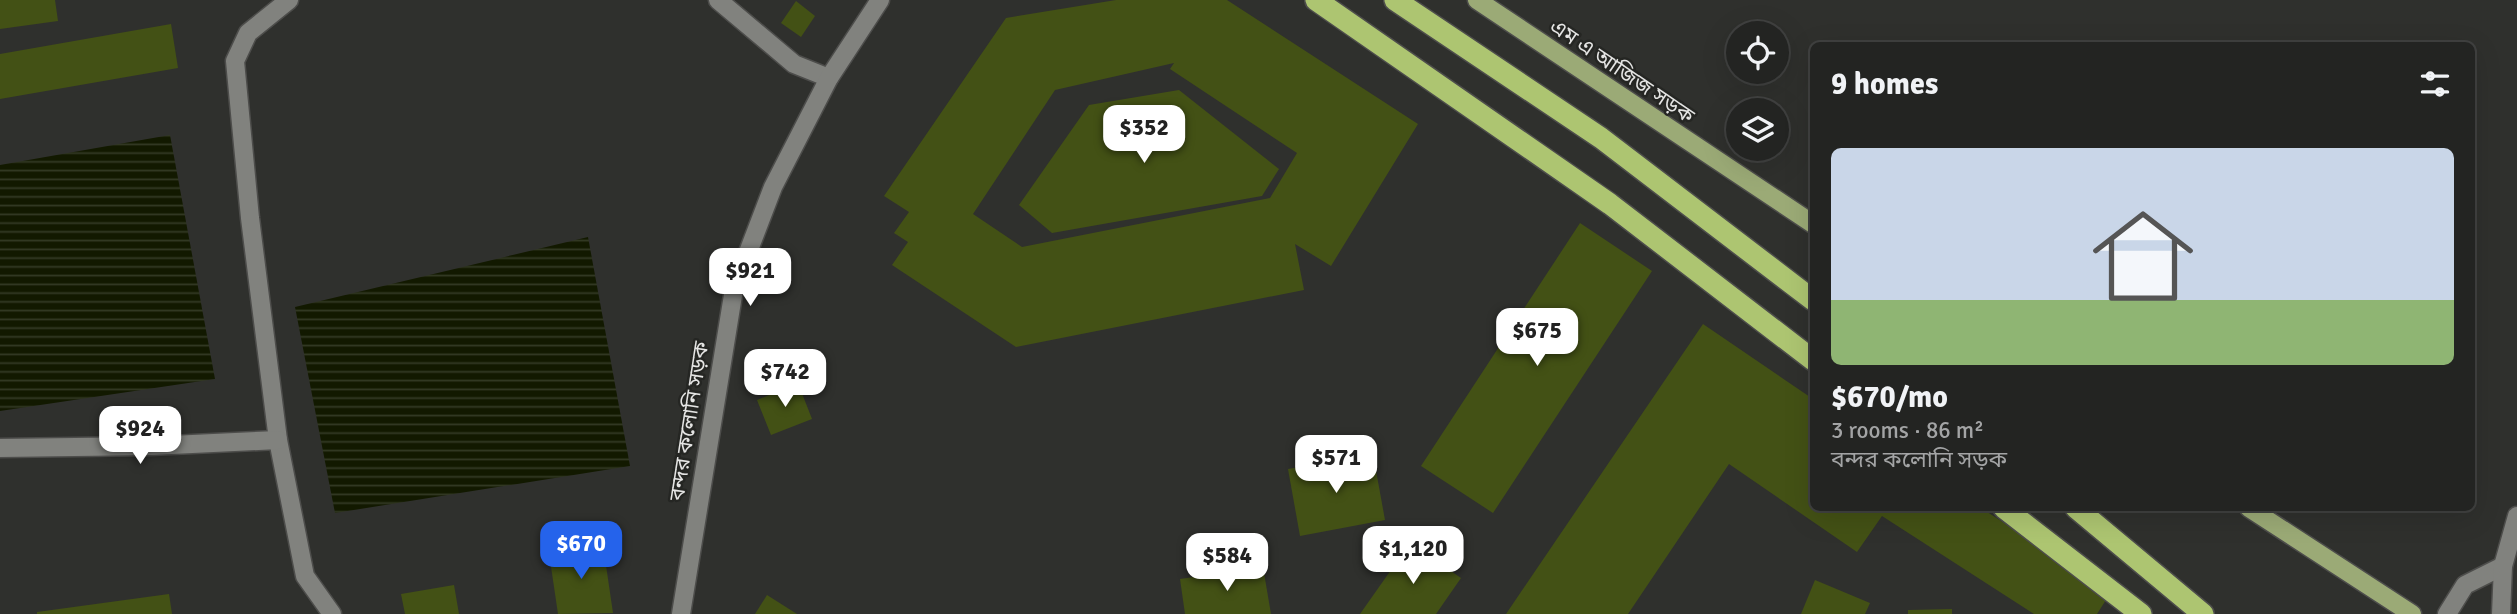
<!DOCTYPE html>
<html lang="en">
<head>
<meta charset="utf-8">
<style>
	body { margin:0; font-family:Signika,"Noto Sans Bengali",sans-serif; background:#2f302f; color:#f1f3f6; height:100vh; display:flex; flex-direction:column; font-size:26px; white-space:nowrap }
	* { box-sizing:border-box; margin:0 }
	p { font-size:23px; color:#a3a4a5 }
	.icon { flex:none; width:38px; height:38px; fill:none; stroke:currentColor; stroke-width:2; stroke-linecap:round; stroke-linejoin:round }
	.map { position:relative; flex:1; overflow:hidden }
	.drawer { position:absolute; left:1810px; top:42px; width:665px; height:469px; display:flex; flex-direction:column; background:#232422; border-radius:10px; box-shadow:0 7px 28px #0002,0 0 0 2px #404140 }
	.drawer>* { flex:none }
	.tools { position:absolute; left:1726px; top:21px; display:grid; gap:14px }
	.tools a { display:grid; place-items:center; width:63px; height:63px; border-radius:50%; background:#232422; box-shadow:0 7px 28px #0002,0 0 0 2px #404140; font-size:35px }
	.price { position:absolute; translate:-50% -60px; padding:0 16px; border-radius:14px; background:#fff; color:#222; font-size:23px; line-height:46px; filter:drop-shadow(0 2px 4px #0008) }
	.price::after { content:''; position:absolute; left:50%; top:42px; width:21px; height:16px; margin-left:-10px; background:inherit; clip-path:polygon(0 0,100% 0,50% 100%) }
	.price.selected { background:#2563eb; color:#fff }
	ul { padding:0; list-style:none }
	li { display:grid; align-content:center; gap:14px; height:371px; padding:0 21px }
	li+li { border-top:2px solid #404140 }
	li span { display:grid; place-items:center; height:217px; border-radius:10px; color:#555 }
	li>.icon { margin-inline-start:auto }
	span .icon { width:126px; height:126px; fill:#fffc; stroke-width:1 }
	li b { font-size:30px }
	h2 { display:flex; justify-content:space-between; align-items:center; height:84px; padding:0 21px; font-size:30px }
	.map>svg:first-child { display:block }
	.water { fill:url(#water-rules) }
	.building { fill:#435115; fill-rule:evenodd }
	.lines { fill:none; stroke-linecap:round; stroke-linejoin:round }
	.minor-casing { stroke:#4d4d4b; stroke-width:21 }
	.major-casing { stroke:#4d4d4b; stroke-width:21 }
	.highway-casing { stroke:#4d4d4b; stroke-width:24 }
	.minor { stroke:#81827e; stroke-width:18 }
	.major { stroke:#9baa76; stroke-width:18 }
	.highway { stroke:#adc571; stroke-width:21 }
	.labels { text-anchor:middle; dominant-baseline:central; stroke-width:5; stroke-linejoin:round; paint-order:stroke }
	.street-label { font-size:21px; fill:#e5e5e4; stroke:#252623 }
</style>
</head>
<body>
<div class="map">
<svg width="2517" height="614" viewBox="0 0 2517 614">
	<defs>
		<pattern id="water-rules" width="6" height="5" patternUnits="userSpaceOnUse" patternTransform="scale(1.75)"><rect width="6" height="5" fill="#121900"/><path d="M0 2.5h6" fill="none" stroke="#343a25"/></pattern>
	</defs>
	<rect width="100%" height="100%" fill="#2f302d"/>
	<g class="water">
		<polygon points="170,135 215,379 0,411 0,165"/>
		<polygon points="588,237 630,466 335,513 295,307"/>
	</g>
	<g class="building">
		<polygon points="0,0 55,0 58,21 0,29"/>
		<path d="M1116,0H1227L1418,124L1331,266L1295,244L1304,290L1016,347L892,265L908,242L894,233L909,212L884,196L1006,18ZM1174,63L1170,69L1297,153L1270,198L1022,247L973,214L1055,90Z"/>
		<polygon points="796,1 815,16 801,37 781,23"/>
		<polygon points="171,24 178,68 0,99 0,54"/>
		<polygon points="1179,90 1279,169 1262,196 1052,233 1019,205 1089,105"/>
		<polygon points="1580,223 1652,271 1493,513 1421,466"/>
		<polygon points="1703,324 1813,399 1813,508 1981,508 2111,592 2097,614 2034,614 1882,516 1857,552 1729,464 1628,614 1506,614"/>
		<polygon points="798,383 812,419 771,435 757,400"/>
		<polygon points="1373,454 1385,520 1300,536 1288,469"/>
		<polygon points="1410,543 1461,578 1436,614 1360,614"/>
		<polygon points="603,545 613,613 558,614 549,553"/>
		<polygon points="1263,567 1271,614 1185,614 1180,579"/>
		<polygon points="1815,580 1870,603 1865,614 1801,614"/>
		<polygon points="454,585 459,614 405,614 401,594"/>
		<polygon points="169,594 172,614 37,614 37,612"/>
		<polygon points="767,595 797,614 755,614"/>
		<polygon points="1952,609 1952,614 1908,614 1908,610"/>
	</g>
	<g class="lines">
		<g class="minor-casing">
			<g id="minor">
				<polyline points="289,0 248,33 235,61 250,218 278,440 305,576 332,614"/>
				<polyline points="718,0 794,64 829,78"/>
				<polyline points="0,448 150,446 278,440"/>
				<polyline points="681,614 734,289 773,187 829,78 880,0"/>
				<polyline points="2447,614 2465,585 2503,566"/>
				<polyline points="2501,614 2503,566 2517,516"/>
			</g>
		</g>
		<g class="major-casing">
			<g id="major">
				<polyline points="1477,0 1813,224"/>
				<polyline points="2249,508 2412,614"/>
			</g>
		</g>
		<g class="highway-casing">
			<g id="highway">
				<polyline points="1316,0 1610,204 1813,360"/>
				<polyline points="1395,0 1601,138 1813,300"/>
				<polyline points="2004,508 2141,614"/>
				<polyline points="2076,508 2203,614"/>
			</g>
		</g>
		<use href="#minor" class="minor"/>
		<use href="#major" class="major"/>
		<use href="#highway" class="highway"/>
	</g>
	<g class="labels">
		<g class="street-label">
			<text transform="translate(1622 71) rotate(34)">এম এ আজিজ সড়ক</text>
			<text transform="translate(689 421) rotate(-81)">বন্দর কলোনি সড়ক</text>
		</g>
	</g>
</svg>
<div class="tools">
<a><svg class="icon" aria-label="locate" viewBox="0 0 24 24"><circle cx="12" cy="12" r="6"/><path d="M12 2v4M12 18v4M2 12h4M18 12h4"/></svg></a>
<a><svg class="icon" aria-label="layers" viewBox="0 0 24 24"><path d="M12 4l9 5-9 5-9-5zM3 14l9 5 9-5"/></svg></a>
</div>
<b class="price" style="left:1144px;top:165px">$352</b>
<b class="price" style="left:750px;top:308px">$921</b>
<b class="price" style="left:1537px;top:368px">$675</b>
<b class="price" style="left:785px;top:409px">$742</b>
<b class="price" style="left:140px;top:466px">$924</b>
<b class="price" style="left:1336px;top:495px">$571</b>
<b class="price selected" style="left:581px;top:581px">$670</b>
<b class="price" style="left:1413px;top:586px">$1,120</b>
<b class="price" style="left:1227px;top:593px">$584</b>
<section class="drawer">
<h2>9 homes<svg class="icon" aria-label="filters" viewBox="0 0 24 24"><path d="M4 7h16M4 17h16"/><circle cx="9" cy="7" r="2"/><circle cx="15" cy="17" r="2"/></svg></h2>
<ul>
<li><span style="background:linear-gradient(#c9d6e8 70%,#8fb573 0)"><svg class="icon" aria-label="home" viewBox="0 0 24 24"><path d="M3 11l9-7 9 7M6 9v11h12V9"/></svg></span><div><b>$670/mo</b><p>3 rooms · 86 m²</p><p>বন্দর কলোনি সড়ক</p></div></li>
</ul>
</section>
</div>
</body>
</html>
